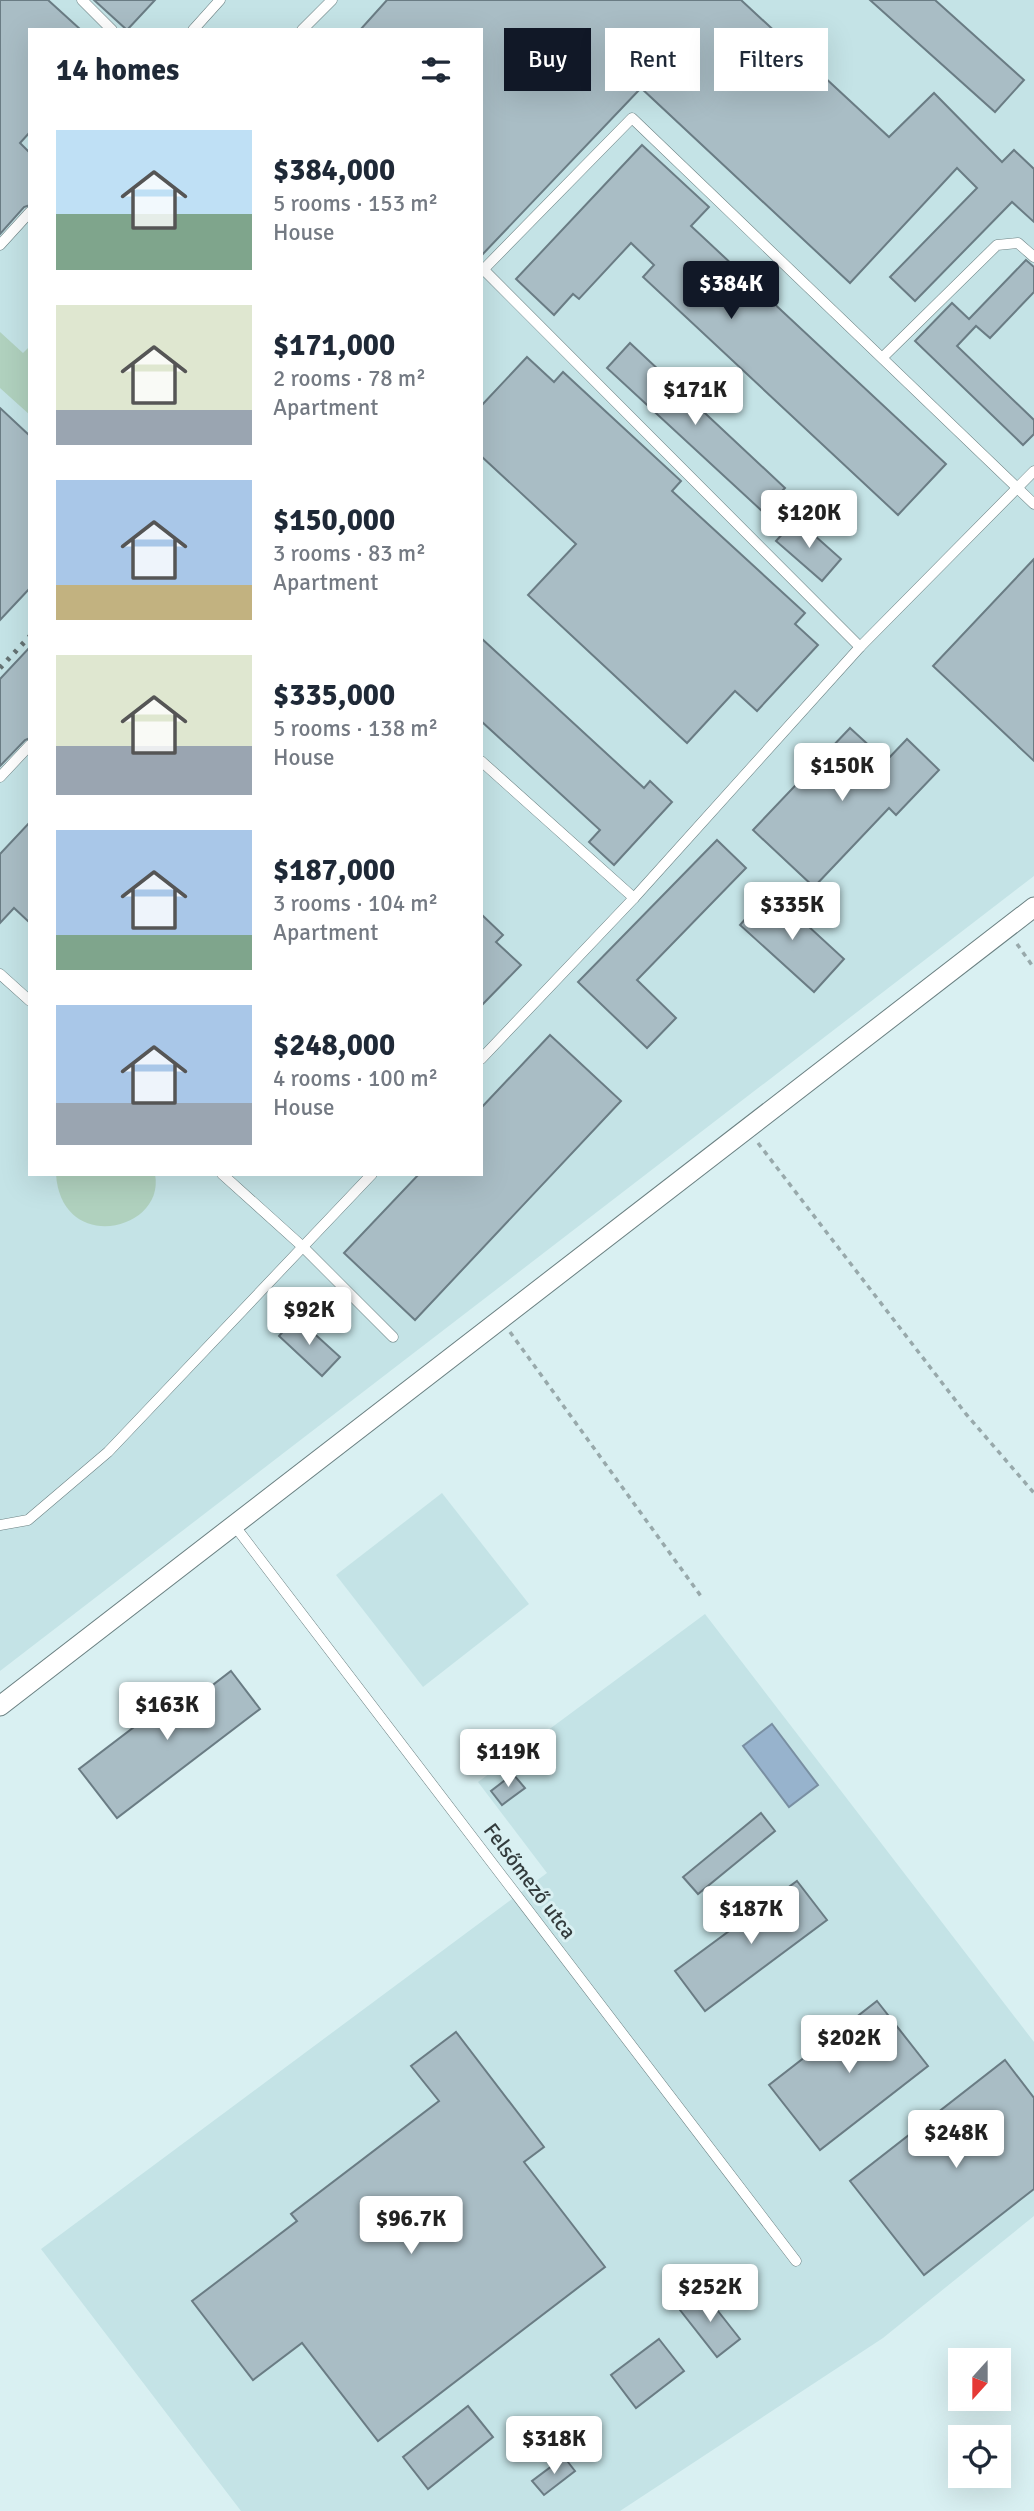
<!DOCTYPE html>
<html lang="en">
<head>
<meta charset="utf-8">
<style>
	body { margin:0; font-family:Signika,sans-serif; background:#f6f6f7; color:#1f2937; height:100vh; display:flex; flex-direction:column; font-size:26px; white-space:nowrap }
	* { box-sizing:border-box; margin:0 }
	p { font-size:23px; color:#747a83 }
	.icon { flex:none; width:38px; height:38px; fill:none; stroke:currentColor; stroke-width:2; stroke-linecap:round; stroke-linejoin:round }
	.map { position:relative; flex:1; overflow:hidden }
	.sheet { position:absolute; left:28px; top:28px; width:455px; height:1148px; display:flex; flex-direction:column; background:#fff; border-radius:0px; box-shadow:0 7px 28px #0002 }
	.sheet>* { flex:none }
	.banner { position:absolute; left:504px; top:28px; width:424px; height:63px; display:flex; gap:14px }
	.needle { width:46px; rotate:201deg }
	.buttons { position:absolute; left:948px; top:2348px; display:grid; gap:14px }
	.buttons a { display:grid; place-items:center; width:63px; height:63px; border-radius:0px; background:#fff; box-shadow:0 7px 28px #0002; font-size:35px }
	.price { position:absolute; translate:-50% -60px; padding:0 16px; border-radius:7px; background:#fff; color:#222; font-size:23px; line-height:46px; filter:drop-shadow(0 2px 4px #0008) }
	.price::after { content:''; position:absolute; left:50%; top:42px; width:21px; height:16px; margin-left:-10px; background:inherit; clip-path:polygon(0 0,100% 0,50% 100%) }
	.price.active { background:#111827; color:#fff }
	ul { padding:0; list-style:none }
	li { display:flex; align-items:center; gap:21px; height:175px; padding:0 28px }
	li span { display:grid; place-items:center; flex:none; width:196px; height:140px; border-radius:0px; color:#555 }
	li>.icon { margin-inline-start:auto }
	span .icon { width:84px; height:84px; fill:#fffc; stroke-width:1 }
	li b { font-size:30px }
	h2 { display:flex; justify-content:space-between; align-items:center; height:84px; padding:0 28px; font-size:30px }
	.pill { padding:0 24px; border-radius:0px; background:#fff; box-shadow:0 7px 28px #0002; font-size:24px; line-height:63px }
	.pill.active { background:#111827; color:#fff }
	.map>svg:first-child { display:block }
	.built { fill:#c4e3e6; fill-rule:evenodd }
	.green { fill:#b0d1be }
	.water { fill:#97b3cd; stroke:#798fa2; stroke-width:2 }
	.building { fill:#a9bdc5; stroke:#6a7c84; stroke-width:2 }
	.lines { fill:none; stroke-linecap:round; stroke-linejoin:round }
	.lane-casing { stroke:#6b8082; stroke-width:11 }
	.street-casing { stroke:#6b8082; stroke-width:21 }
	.path { stroke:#98a9ab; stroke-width:3.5; stroke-dasharray:5 5; stroke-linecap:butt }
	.lane { stroke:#fff; stroke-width:10 }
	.street { stroke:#fff; stroke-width:19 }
	.rail { stroke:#657273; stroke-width:5; stroke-dasharray:3.5 7; stroke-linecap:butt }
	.labels { text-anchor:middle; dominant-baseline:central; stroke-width:6; stroke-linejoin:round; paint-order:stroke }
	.street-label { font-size:21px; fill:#333c3d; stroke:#d9f0f2 }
</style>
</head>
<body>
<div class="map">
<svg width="1034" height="2511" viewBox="0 0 1034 2511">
	<rect width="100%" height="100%" fill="#d9f0f2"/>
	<g class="built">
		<path d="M0,0H1034V876L0,1671ZM30,30H481V1174H30Z"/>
		<polygon points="442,1493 529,1604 423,1687 336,1575"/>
		<polygon points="705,1614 1034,2042 1034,2216 883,2338 620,2511 241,2511 41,2249 547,1873 478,1782"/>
	</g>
	<g class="green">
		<polygon points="0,332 23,353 30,346 30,415 0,388"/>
		<path d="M56,1174H155C166,1231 61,1255 56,1174Z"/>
	</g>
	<polygon class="water" points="772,1724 818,1785 789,1807 743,1746"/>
	<g class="building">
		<polygon points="0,0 48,0 81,30 30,30 30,132 20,143 30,153 30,205 24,207 0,234"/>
		<polygon points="94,0 155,0 127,30"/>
		<polygon points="387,0 741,0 889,137 934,93 1002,162 1014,150 1034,169 1034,222 1012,202 915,301 890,277 977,188 957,168 850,283 641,88 481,256 481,30 360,30"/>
		<polygon points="870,0 935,0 1024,80 995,112"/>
		<polygon points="642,145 709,207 691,226 946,464 898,515 643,277 654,265 631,243 579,299 573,294 554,315 516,279"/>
		<polygon points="1026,260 1034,267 1034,292 990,338 976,326 957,346 1034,420 1034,434 1023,445 915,341 952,303 969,319"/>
		<polygon points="630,343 785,488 762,511 607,368"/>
		<polygon points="527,357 554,382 563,372 681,481 672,491 805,613 795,624 818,645 757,711 735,691 687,743 528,595 576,544 481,456 481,406"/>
		<polygon points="0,408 30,436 30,588 0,620"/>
		<polygon points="796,519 841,559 822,581 776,541"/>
		<polygon points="1034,559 1034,761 933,666"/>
		<polygon points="481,638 644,788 650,781 672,802 614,865 589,842 600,830 481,721"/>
		<polygon points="30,647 30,738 25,740 0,766 0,679"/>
		<polygon points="850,728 886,761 907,739 939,770 896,815 889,808 814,887 753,830"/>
		<polygon points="30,822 30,923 14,908 0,923 0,854"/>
		<polygon points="717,840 746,868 637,980 676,1018 647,1048 578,982"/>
		<polygon points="770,891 844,959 814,992 740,925"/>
		<polygon points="481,914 503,935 496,942 521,965 481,1006"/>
		<polygon points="550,1035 621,1101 415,1320 344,1253 419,1174 481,1174 481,1108"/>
		<polygon points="296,1317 340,1357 322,1376 279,1336"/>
		<polygon points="231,1671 260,1709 117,1818 79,1769 188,1686 197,1697"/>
		<polygon points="513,1774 525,1788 502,1805 491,1791"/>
		<polygon points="761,1813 775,1831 698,1894 683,1877"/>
		<polygon points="797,1881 827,1920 705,2011 675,1971"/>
		<polygon points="877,2001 928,2066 820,2150 769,2085"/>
		<polygon points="456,2032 544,2147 524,2162 605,2267 378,2441 302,2343 253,2380 192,2301 297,2221 291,2214 439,2101 411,2066"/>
		<polygon points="1005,2060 1034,2098 1034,2189 924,2275 850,2181"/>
		<polygon points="703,2292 740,2339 717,2357 680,2310"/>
		<polygon points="659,2339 684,2371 636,2408 611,2375"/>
		<polygon points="468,2406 493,2437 428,2489 403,2457"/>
		<polygon points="564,2457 575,2471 544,2495 532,2481"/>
	</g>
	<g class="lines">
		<g class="lane-casing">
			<g id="lane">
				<polyline points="82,0 112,30"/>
				<polyline points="193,30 220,0"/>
				<polyline points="302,30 332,0"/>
				<polyline points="0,245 30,212"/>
				<polyline points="484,270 860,647"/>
				<polyline points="481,272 632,118 1034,504"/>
				<polyline points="883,357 997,245 1018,243 1034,257"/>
				<polyline points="481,761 634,898"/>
				<polyline points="0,777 30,745"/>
				<polyline points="0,974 30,1001"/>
				<polyline points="481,1059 634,898 860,647 1034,471"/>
				<polyline points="222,1174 303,1247 393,1337"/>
				<polyline points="0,1525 28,1520 108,1452 372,1174"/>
				<polyline points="234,1525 796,2261"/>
			</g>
		</g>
		<g class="street-casing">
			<polyline id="street" points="0,1706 1034,907"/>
		</g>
		<g class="path">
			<polyline points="1017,944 1034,968"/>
			<polyline points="758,1143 966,1414 1034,1493"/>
			<polyline points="510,1332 703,1599"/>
		</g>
		<use href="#lane" class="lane"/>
		<use href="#street" class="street"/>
		<polyline class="rail" points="0,668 30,636"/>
	</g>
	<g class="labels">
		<g class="street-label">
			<text transform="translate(530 1881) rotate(53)">Felsőmező utca</text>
		</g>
	</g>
</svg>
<div class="buttons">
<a><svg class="needle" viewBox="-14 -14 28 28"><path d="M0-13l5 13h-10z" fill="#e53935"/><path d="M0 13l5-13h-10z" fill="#747a83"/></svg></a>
<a><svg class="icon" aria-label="locate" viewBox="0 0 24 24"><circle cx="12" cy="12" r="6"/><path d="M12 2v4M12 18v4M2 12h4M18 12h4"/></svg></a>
</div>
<b class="price active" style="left:731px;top:321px">$384K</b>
<b class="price" style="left:695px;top:427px">$171K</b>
<b class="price" style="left:809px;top:550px">$120K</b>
<b class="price" style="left:842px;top:803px">$150K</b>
<b class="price" style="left:792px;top:942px">$335K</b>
<b class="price" style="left:309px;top:1347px">$92K</b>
<b class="price" style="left:167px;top:1742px">$163K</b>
<b class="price" style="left:508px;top:1789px">$119K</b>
<b class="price" style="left:751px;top:1946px">$187K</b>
<b class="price" style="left:849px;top:2075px">$202K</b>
<b class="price" style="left:956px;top:2170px">$248K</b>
<b class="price" style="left:411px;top:2256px">$96.7K</b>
<b class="price" style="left:710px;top:2324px">$252K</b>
<b class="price" style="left:554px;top:2476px">$318K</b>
<div class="banner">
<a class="pill active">Buy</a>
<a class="pill">Rent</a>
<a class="pill">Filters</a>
</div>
<section class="sheet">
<h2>14 homes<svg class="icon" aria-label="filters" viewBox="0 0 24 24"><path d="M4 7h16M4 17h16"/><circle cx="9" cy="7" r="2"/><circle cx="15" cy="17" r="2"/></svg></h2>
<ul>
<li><span style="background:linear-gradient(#bfe0f5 60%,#7fa58c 0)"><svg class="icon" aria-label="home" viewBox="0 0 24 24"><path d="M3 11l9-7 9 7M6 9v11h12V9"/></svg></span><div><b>$384,000</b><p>5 rooms · 153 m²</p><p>House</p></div></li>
<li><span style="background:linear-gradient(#dfe7d0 75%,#9aa5b1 0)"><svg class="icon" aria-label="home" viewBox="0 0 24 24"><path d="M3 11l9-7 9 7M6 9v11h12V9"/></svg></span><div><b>$171,000</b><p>2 rooms · 78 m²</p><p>Apartment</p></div></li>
<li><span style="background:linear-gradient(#a9c7e8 75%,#c2b280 0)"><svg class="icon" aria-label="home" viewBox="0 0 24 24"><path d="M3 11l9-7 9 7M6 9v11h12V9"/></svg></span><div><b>$150,000</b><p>3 rooms · 83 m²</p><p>Apartment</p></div></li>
<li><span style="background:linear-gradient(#dfe7d0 65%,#9aa5b1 0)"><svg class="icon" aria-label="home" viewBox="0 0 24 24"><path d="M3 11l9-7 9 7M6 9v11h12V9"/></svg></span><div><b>$335,000</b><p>5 rooms · 138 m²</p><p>House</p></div></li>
<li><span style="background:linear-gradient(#a9c7e8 75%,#7fa58c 0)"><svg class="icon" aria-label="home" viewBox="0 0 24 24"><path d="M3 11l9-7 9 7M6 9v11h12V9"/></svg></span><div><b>$187,000</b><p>3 rooms · 104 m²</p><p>Apartment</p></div></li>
<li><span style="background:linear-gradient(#a9c7e8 70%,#9aa5b1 0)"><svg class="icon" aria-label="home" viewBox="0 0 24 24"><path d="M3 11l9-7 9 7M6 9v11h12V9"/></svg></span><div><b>$248,000</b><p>4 rooms · 100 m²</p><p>House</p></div></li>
</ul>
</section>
</div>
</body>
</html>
